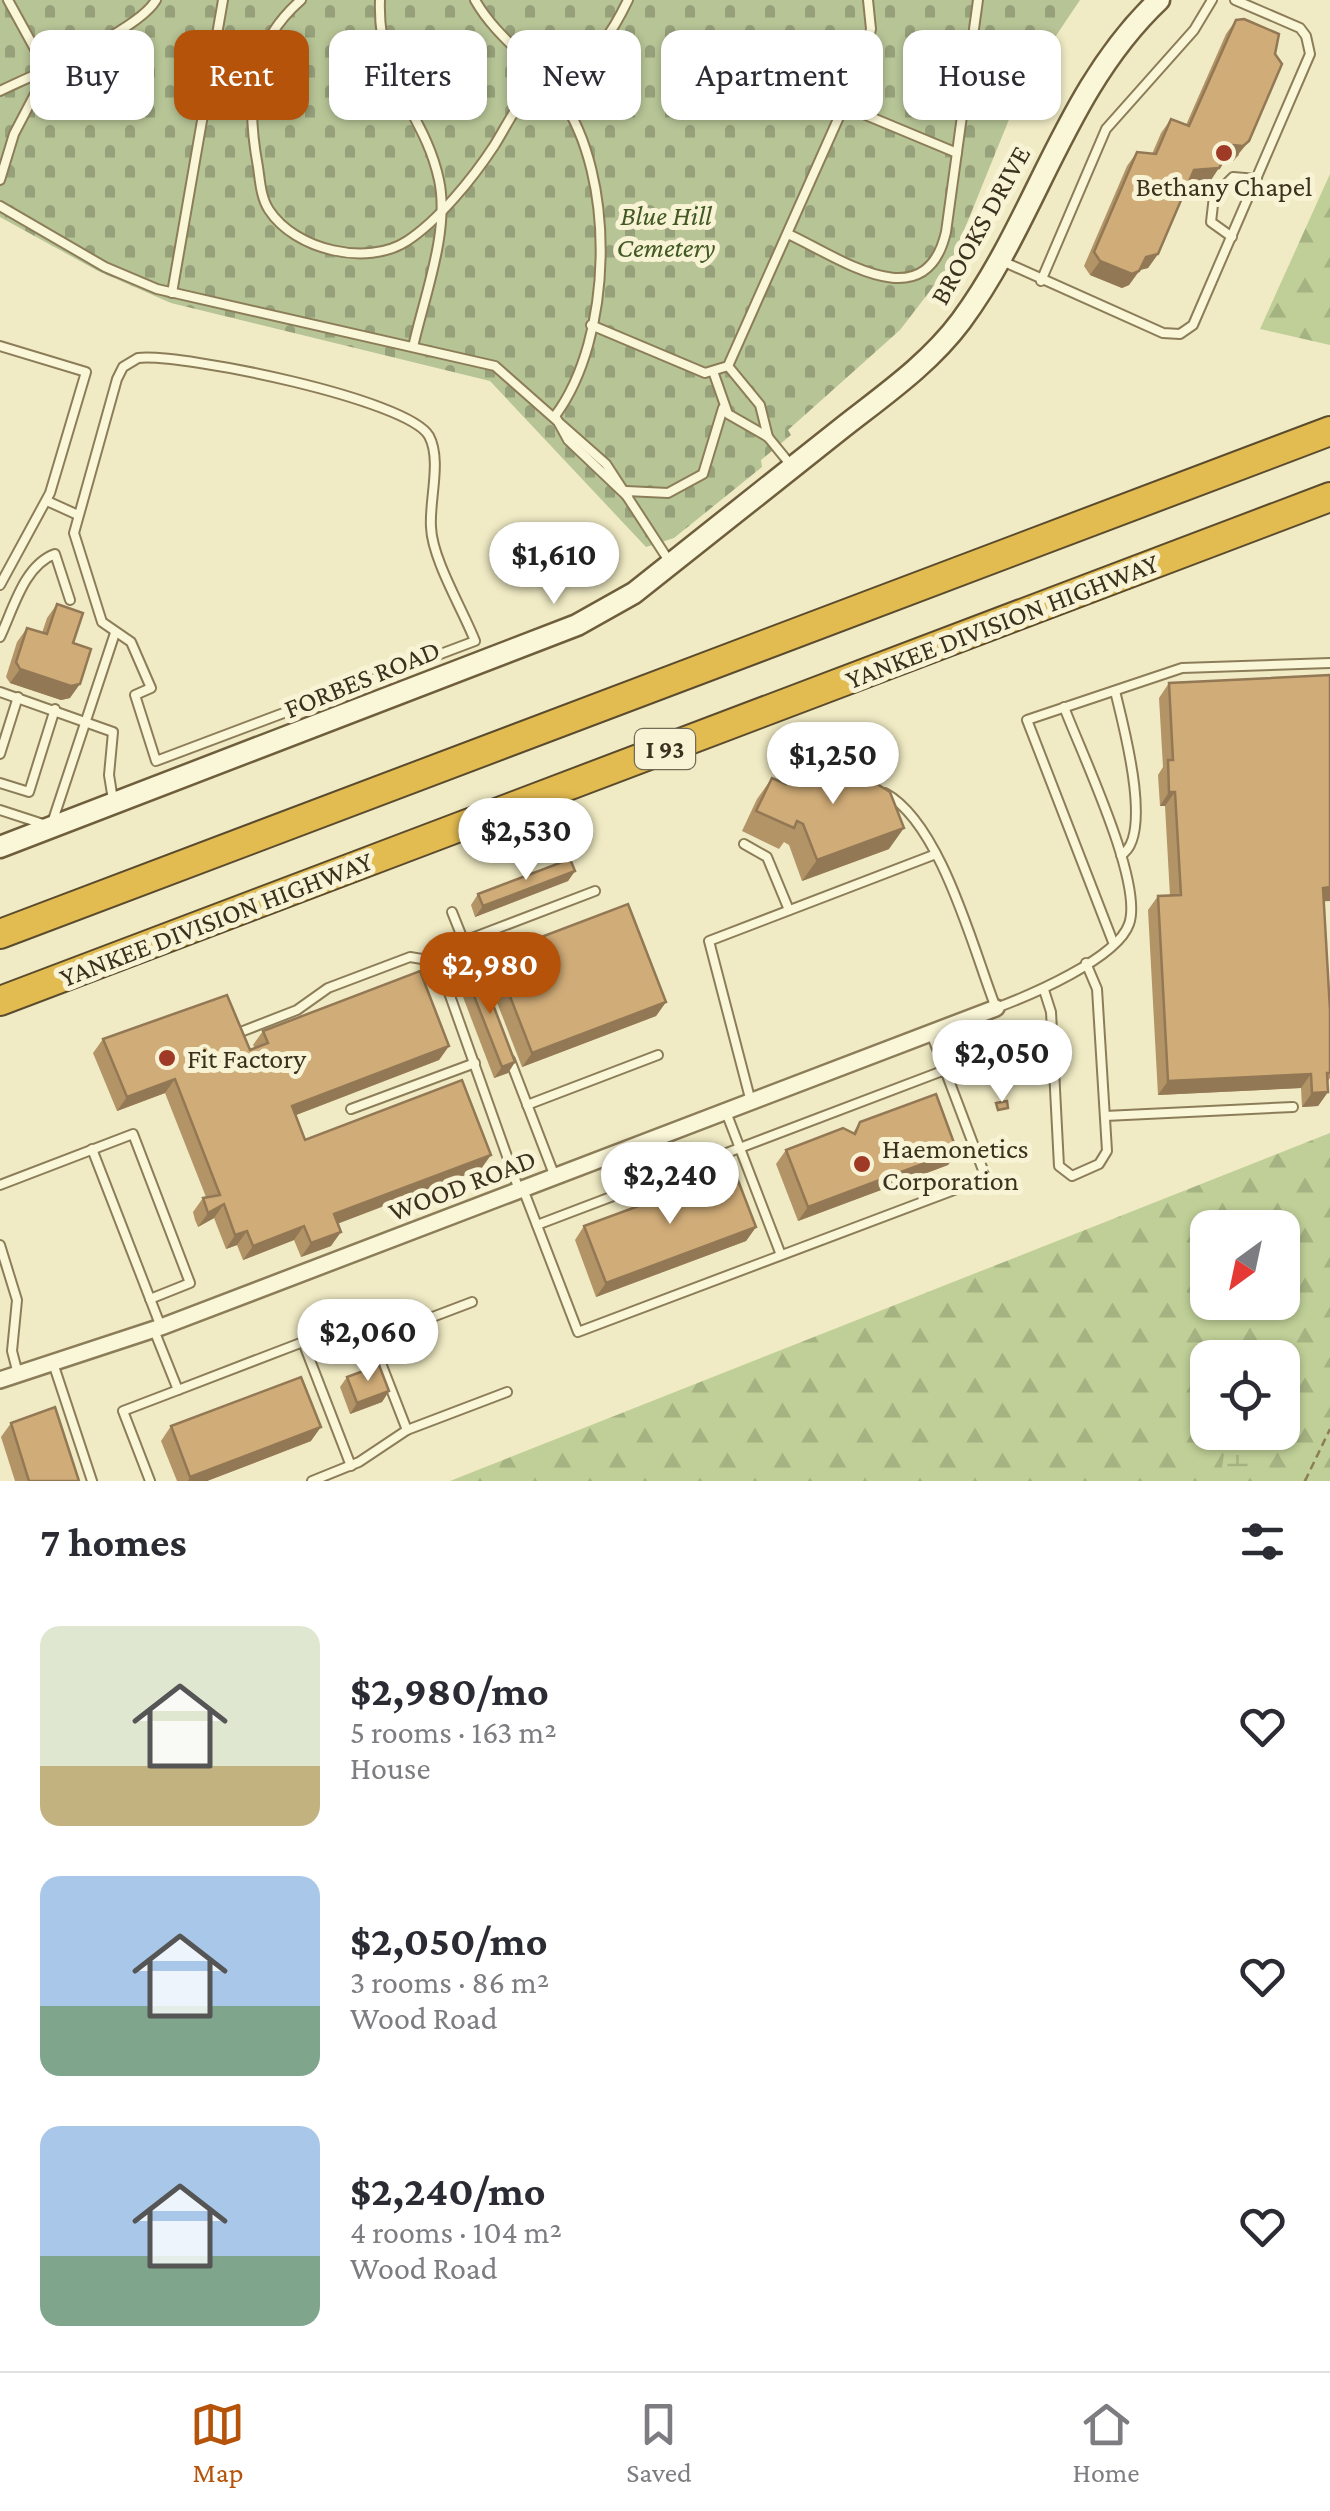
<!DOCTYPE html>
<html lang="en">
<head>
<meta charset="utf-8">
<style>
	body { margin:0; font-family:"Crimson Pro",serif; background:#f2f2f3; color:#2b2b33; height:100vh; display:flex; flex-direction:column; font-size:38px; white-space:nowrap }
	* { box-sizing:border-box; margin:0 }
	p { font-size:32px; color:#7c7c81 }
	.icon { flex:none; width:55px; height:55px; fill:none; stroke:currentColor; stroke-width:2; stroke-linecap:round; stroke-linejoin:round }
	.map { position:relative; height:1481px; overflow:hidden }
	.details { display:flex; flex-direction:column; background:#fff; flex:1 }
	.details>* { flex:none }
	.banner { position:absolute; left:30px; top:30px; width:1270px; height:90px; display:flex; gap:20px }
	.needle { width:65px; rotate:213deg }
	.fabs { position:absolute; left:1190px; top:1210px; display:grid; gap:20px }
	.fabs a { display:grid; place-items:center; width:110px; height:110px; border-radius:20px; background:#fff; box-shadow:0 2px 8px #0004; font-size:50px }
	.price { position:absolute; translate:-50% -85px; padding:0 22px; border-radius:35px; background:#fff; color:#222; font-size:32px; line-height:65px; filter:drop-shadow(0 2px 5px #0008) }
	.price::after { content:''; position:absolute; left:50%; top:60px; width:30px; height:22px; margin-left:-15px; background:inherit; clip-path:polygon(0 0,100% 0,50% 100%) }
	.price.on { background:#b45309; color:#fff }
	ul { padding:0; list-style:none }
	li { display:flex; align-items:center; gap:30px; height:250px; padding:0 40px }
	li span { display:grid; place-items:center; flex:none; width:280px; height:200px; border-radius:20px; color:#555 }
	li>.icon { margin-inline-start:auto }
	span .icon { width:120px; height:120px; fill:#fffc; stroke-width:1 }
	li b { font-size:42px }
	h2 { display:flex; justify-content:space-between; align-items:center; height:120px; padding:0 40px; font-size:42px }
	.pill { padding:0 35px; border-radius:20px; background:#fff; box-shadow:0 2px 8px #0004; font-size:35px; line-height:90px }
	.pill.on { background:#b45309; color:#fff }
	.dock { display:flex; justify-content:space-around; align-items:center; height:140px; border-top:2px solid #e1e1e2; background:#fff; font-size:28px; color:#7c7c81 }
	.dock a { display:grid; justify-items:center; gap:5px }
	.dock .on { color:#b45309 }
	.map>svg:first-child { display:block }
	.forest { fill:url(#forest-firs); fill-rule:evenodd }
	.wetland { fill:url(#wetland-marsh) }
	.cemetery { fill:url(#cemetery-stones) }
	.lines { fill:none; stroke-linecap:round; stroke-linejoin:round }
	.lane-casing { stroke:#8c7d59; stroke-width:12 }
	.street-casing { stroke:#8c7d59; stroke-width:20 }
	.secondary-casing { stroke:#6e5e3c; stroke-width:25 }
	.highway-casing { stroke:#5a4a2e; stroke-width:32 }
	.path { stroke:#8c7d59; stroke-width:2.5; stroke-dasharray:8 5; stroke-linecap:butt }
	.lane { stroke:#faf6d8; stroke-width:8 }
	.street { stroke:#faf6d8; stroke-width:15 }
	.secondary { stroke:#faf6d8; stroke-width:20 }
	.highway { stroke:#e3bc51; stroke-width:28 }
	.wall { fill:#b39467 }
	.shaded-wall { fill:#927854 }
	.building { fill:#d0ac78; stroke:#927854; stroke-width:2.5 }
	.poi-dot { fill:#9e3a26; stroke:#f7f3d4; stroke-width:4 }
	.labels { text-anchor:middle; dominant-baseline:central; stroke-width:10; stroke-linejoin:round; paint-order:stroke }
	.shield { fill:#f7f3d4; stroke:#736b55; stroke-width:2.5 }
	.shield-label { font-size:25px; font-weight:bold; fill:#3b311e }
	.poi-label { font-size:28px; fill:#3b311e; stroke:#f7f3d4; text-anchor:start }
	.park-label { font-size:28px; font-style:italic; fill:#425924; stroke:#f7f3d4 }
	.street-label { font-size:28px; fill:#3b311e; stroke:#f7f3d4 }
</style>
</head>
<body>
<div class="map">
<svg width="1330" height="1481" viewBox="0 0 1330 1481">
	<defs>
		<pattern id="forest-firs" width="22" height="20" patternUnits="userSpaceOnUse" patternTransform="scale(2.5)"><rect width="22" height="20" fill="#bfcf97"/><path d="M5 1l3.5 6h-7zM16 11l3.5 6h-7z" fill="#a5b282"/></pattern>
		<pattern id="wetland-marsh" width="20" height="14" patternUnits="userSpaceOnUse" patternTransform="scale(2.5)"><rect width="20" height="14" fill="#bfcf97"/><path d="M1 5h8M5 5V1M11 12h8M15 12V8" fill="none" stroke="#a5b282"/></pattern>
		<pattern id="cemetery-stones" width="16" height="16" patternUnits="userSpaceOnUse" patternTransform="scale(2.5)"><rect width="16" height="16" fill="#b7c496"/><path d="M2 7V4a2 2 0 0 1 4 0v3zM10 15v-3a2 2 0 0 1 4 0v3z" fill="#96a07a"/></pattern>
	</defs>
	<rect width="100%" height="100%" fill="#f0ebc4"/>
	<g class="forest">
		<polygon points="1330,174 1330,345 1260,329"/>
		<path d="M1330,1133V1481H450ZM1208,1228H1282V1302H1208ZM1208,1358H1282V1432H1208Z"/>
	</g>
	<polygon class="wetland" points="1227,1433 1271,1433 1241,1481 1220,1481"/>
	<polygon class="cemetery" points="0,0 1080,0 1023,85 950,265 900,330 788,430 791,435 761,460 762,467 674,538 646,547 490,381 171,303 98,271 0,217"/>
	<g class="lines">
		<g class="lane-casing">
			<g id="lane">
				<path d="M301,0C248,46 246,103 258,167C260,181 261,198 269,210C295,250 367,267 407,241C439,220 473,178 494,146C506,127 516,105 531,88C540,77 552,78 564,73C596,60 614,29 628,0"/>
				<path d="M380,0C377,85 424,110 439,180C450,231 424,297 413,347"/>
				<path d="M475,0C497,39 535,61 560,97C617,177 613,338 555,416"/>
				<path d="M0,91C35,74 138,31 156,0"/>
				<polyline points="844,106 957,153"/>
				<polyline points="0,180 14,134 47,71 8,0"/>
				<polyline points="0,206 105,267 157,289 495,366 606,464 671,564"/>
				<path d="M788,234C837,256 925,322 946,232L978,0"/>
				<polyline points="1232,237 1211,222 1214,196 1233,177 1257,179"/>
				<polyline points="1000,260 1163,333 1180,334 1193,325 1310,54 1306,36 1300,28 1235,0"/>
				<polyline points="1041,281 1106,129 1194,30 1212,0"/>
				<polyline points="172,293 223,0"/>
				<polyline points="591,325 705,373 728,366 863,63 871,29 868,0"/>
				<polyline points="0,346 86,372 50,493 0,585"/>
				<path d="M138,358C181,353 408,399 429,436C442,460 429,501 431,527C432,559 463,610 475,641L156,761L135,695L151,688L131,642L102,622L74,533L117,379L123,367Z"/>
				<polyline points="728,366 760,405 768,437"/>
				<polyline points="714,374 728,414 768,437 790,464"/>
				<polyline points="555,416 568,440 628,497"/>
				<polyline points="626,491 668,493 703,474 723,408"/>
				<polyline points="47,501 78,515"/>
				<path d="M0,637C13,610 24,565 55,554L70,600"/>
				<path d="M1115,691C1123,724 1154,837 1121,855"/>
				<polyline points="0,692 113,732 109,775 113,800"/>
				<polyline points="0,754 18,697"/>
				<polyline points="0,783 29,792 55,709"/>
				<path d="M885,793C941,823 973,949 996,1008C1028,996 1117,959 1129,924C1144,883 1080,750 1064,707"/>
				<polyline points="0,810 43,824"/>
				<polyline points="52,823 115,633"/>
				<polyline points="744,844 767,857 789,910"/>
				<polyline points="452,912 478,977"/>
				<polyline points="464,941 595,891"/>
				<polyline points="1113,942 1027,720 1182,668 1330,663"/>
				<polyline points="1044,990 1051,1012 1059,1166 1072,1176 1099,1164 1107,1151 1097,989 1086,963"/>
				<polyline points="238,1033 297,1010 328,988 410,957 428,960 443,976 519,1190"/>
				<polyline points="510,1060 555,1177"/>
				<polyline points="751,1102 709,941 936,854"/>
				<polyline points="527,1105 658,1055"/>
				<polyline points="351,1109 475,1063"/>
				<polyline points="726,1112 781,1255"/>
				<polyline points="1105,1116 1293,1107"/>
				<polyline points="92,1149 161,1327"/>
				<polyline points="0,1185 133,1134 190,1283 150,1299"/>
				<polyline points="523,1189 578,1332 986,1178 931,1033"/>
				<polyline points="537,1225 945,1070"/>
				<polyline points="0,1245 17,1300 12,1351 18,1374"/>
				<polyline points="372,1340 472,1302"/>
				<path d="M303,1342C327,1335 348,1347 372,1340L407,1430L359,1462L312,1481"/>
				<polyline points="53,1363 92,1481"/>
				<polyline points="178,1390 303,1342 351,1466"/>
				<polyline points="407,1430 507,1392"/>
				<polyline points="150,1481 123,1411 178,1390 154,1330"/>
			</g>
		</g>
		<g class="street-casing">
			<polyline id="street" points="0,1380 161,1327 996,1008"/>
		</g>
		<g class="secondary-casing">
			<path id="secondary" d="M0,847L577,625L634,593C703,538 773,483 842,428C884,395 929,364 961,321C1037,218 1064,90 1159,0"/>
		</g>
		<g class="highway-casing">
			<g id="highway">
				<polyline points="0,934 1330,431"/>
				<polyline points="0,1001 1330,497"/>
			</g>
		</g>
		<polyline class="path" points="1305,1481 1330,1429"/>
		<use href="#lane" class="lane"/>
		<use href="#street" class="street"/>
		<use href="#secondary" class="secondary"/>
		<use href="#highway" class="highway"/>
	</g>
	<g class="wall">
		<polygon points="1236,20 1239,155 1233,161 1224,159 1209,183 1188,184 1158,254 1148,268 1140,270 1129,285 1122,288 1090,275 1084,266 1127,166 1137,152 1152,154 1161,133 1171,119 1186,125 1226,34"/>
		<polygon points="57,604 73,643 70,698 61,700 10,683 6,677 17,642 27,628 42,633 47,618"/>
		<polygon points="1169,683 1324,901 1330,1010 1330,1078 1328,1081 1328,1092 1318,1106 1302,1107 1301,1088 1158,1095 1148,910 1158,896 1170,896 1165,806 1160,806 1158,775 1163,767 1159,698"/>
		<polygon points="839,754 854,776 889,849 802,881 789,845 784,842 779,849 742,831 757,799 772,778 783,783 793,769 808,776 817,763 829,769"/>
		<polygon points="575,871 568,881 475,917 471,905 478,894"/>
		<polygon points="494,955 666,1002 656,1016 522,1067 484,969"/>
		<polygon points="465,973 515,1062 508,1073 494,1078 458,984"/>
		<polygon points="263,1031 449,1046 439,1060 296,1115 305,1140 481,1169 338,1223 331,1246 301,1257 294,1240 243,1260 237,1245 226,1249 214,1218 198,1227 195,1220 193,1212 203,1198 206,1197 165,1093 117,1111 93,1053 103,1039 250,1050 255,1048 253,1045"/>
		<polygon points="860,1122 957,1151 948,1165 798,1221 776,1164 786,1150 853,1133"/>
		<polygon points="677,1191 756,1227 746,1241 596,1297 575,1240 584,1226 669,1203"/>
		<polygon points="347,1377 389,1391 382,1402 350,1414 340,1387"/>
		<polygon points="11,1423 79,1481 15,1481 1,1437"/>
		<polygon points="171,1426 311,1441 207,1481 177,1481 161,1441"/>
	</g>
	<g class="shaded-wall">
		<polygon points="1249,141 1233,161 1223,159 1233,145"/>
		<polygon points="1219,168 1209,183 1184,184 1194,170"/>
		<polygon points="1158,254 1148,268 1136,271 1146,257"/>
		<polygon points="1100,261 1139,271 1129,285 1122,288 1090,275"/>
		<polygon points="20,669 80,684 70,698 61,700 10,683"/>
		<polygon points="1169,792 1175,792 1165,806 1160,806"/>
		<polygon points="904,828 889,849 802,881 817,860"/>
		<polygon points="575,871 568,881 475,917 483,906"/>
		<polygon points="1330,887 1330,901 1314,902 1323,888"/>
		<polygon points="666,1002 656,1016 522,1067 532,1053"/>
		<polygon points="449,1046 439,1060 283,1120 292,1106"/>
		<polygon points="515,1062 508,1073 494,1078 502,1067"/>
		<polygon points="1311,1074 1301,1088 1158,1095 1168,1081"/>
		<polygon points="175,1079 165,1093 117,1111 127,1097"/>
		<polygon points="1328,1092 1318,1106 1302,1107 1312,1093"/>
		<polygon points="957,1151 948,1165 798,1221 808,1207"/>
		<polygon points="491,1155 481,1169 324,1229 334,1214"/>
		<polygon points="224,1204 214,1218 198,1227 208,1213"/>
		<polygon points="304,1226 294,1240 243,1260 253,1246"/>
		<polygon points="756,1227 746,1241 596,1297 606,1283"/>
		<polygon points="247,1231 237,1245 226,1249 235,1235"/>
		<polygon points="341,1232 331,1246 301,1257 311,1243"/>
		<polygon points="389,1391 382,1402 350,1414 357,1403"/>
		<polygon points="321,1427 311,1441 207,1481 188,1481 190,1477"/>
	</g>
	<g class="building">
		<polygon points="1244,19 1279,34 1275,54 1282,64 1249,141 1243,146 1233,145 1219,168 1194,170 1158,254 1146,257 1139,271 1132,274 1100,261 1094,252 1137,152 1156,154 1171,119 1189,126 1236,20"/>
		<polygon points="57,604 83,613 73,643 91,649 80,684 71,686 20,669 16,662 27,628 47,634"/>
		<polygon points="1330,675 1330,887 1323,888 1330,1010 1330,1073 1327,1073 1328,1092 1312,1093 1311,1074 1168,1081 1158,896 1181,895 1175,792 1169,792 1168,760 1173,760 1169,683"/>
		<polygon points="839,754 859,764 854,776 861,774 890,792 904,828 817,860 803,824 797,821 794,828 756,811 772,778 786,784 793,769 810,778 817,763 832,770"/>
		<polygon points="570,859 575,871 483,906 478,894"/>
		<polygon points="628,904 666,1002 532,1053 494,955"/>
		<polygon points="479,968 515,1062 502,1067 465,973"/>
		<polygon points="420,971 449,1046 292,1106 305,1140 462,1080 491,1155 334,1214 341,1232 311,1243 304,1226 253,1246 247,1231 235,1235 224,1204 208,1213 203,1198 220,1195 175,1079 127,1097 103,1039 227,995 250,1050 268,1043 263,1031"/>
		<polygon points="936,1094 957,1151 808,1207 786,1150 843,1128 855,1134 860,1122"/>
		<polygon points="1007,1101 1008,1108 998,1110 996,1103"/>
		<polygon points="734,1170 756,1227 606,1283 584,1226 660,1198 671,1204 677,1191"/>
		<polygon points="379,1365 389,1391 357,1403 347,1377"/>
		<polygon points="301,1377 321,1427 190,1477 171,1426"/>
		<polygon points="55,1407 79,1481 29,1481 11,1423"/>
	</g>
	<g class="poi-dot">
		<circle cx="1224" cy="153" r="10"/>
		<circle cx="167" cy="1058" r="10"/>
		<circle cx="862" cy="1164" r="10"/>
	</g>
	<g class="labels">
		<rect class="shield" x="635" y="729" width="60" height="40" rx="8"/>
		<g class="shield-label">
			<text x="665" y="749">I 93</text>
		</g>
		<g class="poi-label">
			<text x="1224" y="186" text-anchor="middle">Bethany Chapel</text>
			<text x="187" y="1058">Fit Factory</text>
			<text x="882" y="1148">Haemonetics<tspan x="882" dy="32">Corporation</tspan></text>
		</g>
		<g class="park-label">
			<text x="666" y="215">Blue Hill<tspan x="666" dy="32">Cemetery</tspan></text>
		</g>
		<g class="street-label">
			<text transform="translate(980 225) rotate(-61)">BROOKS DRIVE</text>
			<text transform="translate(1002 621) rotate(-21)">YANKEE DIVISION HIGHWAY</text>
			<text transform="translate(362 679) rotate(-22)">FORBES ROAD</text>
			<text transform="translate(216 919) rotate(-21)">YANKEE DIVISION HIGHWAY</text>
			<text transform="translate(462 1185) rotate(-21)">WOOD ROAD</text>
		</g>
	</g>
</svg>
<div class="fabs">
<a><svg class="needle" viewBox="-14 -14 28 28"><path d="M0-13l5 13h-10z" fill="#e53935"/><path d="M0 13l5-13h-10z" fill="#7c7c81"/></svg></a>
<a><svg class="icon" aria-label="locate" viewBox="0 0 24 24"><circle cx="12" cy="12" r="6"/><path d="M12 2v4M12 18v4M2 12h4M18 12h4"/></svg></a>
</div>
<b class="price" style="left:554px;top:607px">$1,610</b>
<b class="price" style="left:833px;top:807px">$1,250</b>
<b class="price" style="left:526px;top:883px">$2,530</b>
<b class="price on" style="left:490px;top:1017px">$2,980</b>
<b class="price" style="left:1002px;top:1105px">$2,050</b>
<b class="price" style="left:670px;top:1227px">$2,240</b>
<b class="price" style="left:368px;top:1384px">$2,060</b>
<div class="banner">
<a class="pill">Buy</a>
<a class="pill on">Rent</a>
<a class="pill">Filters</a>
<a class="pill">New</a>
<a class="pill">Apartment</a>
<a class="pill">House</a>
</div>
</div>
<section class="details">
<h2>7 homes<svg class="icon" aria-label="filters" viewBox="0 0 24 24"><path d="M4 7h16M4 17h16"/><circle cx="9" cy="7" r="2"/><circle cx="15" cy="17" r="2"/></svg></h2>
<ul>
<li><span style="background:linear-gradient(#dfe7d0 70%,#c2b280 0)"><svg class="icon" aria-label="home" viewBox="0 0 24 24"><path d="M3 11l9-7 9 7M6 9v11h12V9"/></svg></span><div><b>$2,980/mo</b><p>5 rooms · 163 m²</p><p>House</p></div><svg class="icon" aria-label="heart" viewBox="0 0 24 24"><path d="M12 20l-8-8c-3-5 5-10 8-4 3-6 11-1 8 4z"/></svg></li>
<li><span style="background:linear-gradient(#a9c7e8 65%,#7fa58c 0)"><svg class="icon" aria-label="home" viewBox="0 0 24 24"><path d="M3 11l9-7 9 7M6 9v11h12V9"/></svg></span><div><b>$2,050/mo</b><p>3 rooms · 86 m²</p><p>Wood Road</p></div><svg class="icon" aria-label="heart" viewBox="0 0 24 24"><path d="M12 20l-8-8c-3-5 5-10 8-4 3-6 11-1 8 4z"/></svg></li>
<li><span style="background:linear-gradient(#a9c7e8 65%,#7fa58c 0)"><svg class="icon" aria-label="home" viewBox="0 0 24 24"><path d="M3 11l9-7 9 7M6 9v11h12V9"/></svg></span><div><b>$2,240/mo</b><p>4 rooms · 104 m²</p><p>Wood Road</p></div><svg class="icon" aria-label="heart" viewBox="0 0 24 24"><path d="M12 20l-8-8c-3-5 5-10 8-4 3-6 11-1 8 4z"/></svg></li>
</ul>
</section>
<nav class="dock">
<a class="on"><svg class="icon" aria-label="map" viewBox="0 0 24 24"><path d="M3 6l6-2 6 2 6-2v14l-6 2-6-2-6 2zM9 4v14M15 6v14"/></svg>Map</a>
<a><svg class="icon" aria-label="saved" viewBox="0 0 24 24"><path d="M7 4h10v16l-5-4-5 4z"/></svg>Saved</a>
<a><svg class="icon" aria-label="home" viewBox="0 0 24 24"><path d="M3 11l9-7 9 7M6 9v11h12V9"/></svg>Home</a>
</nav>
</body>
</html>
